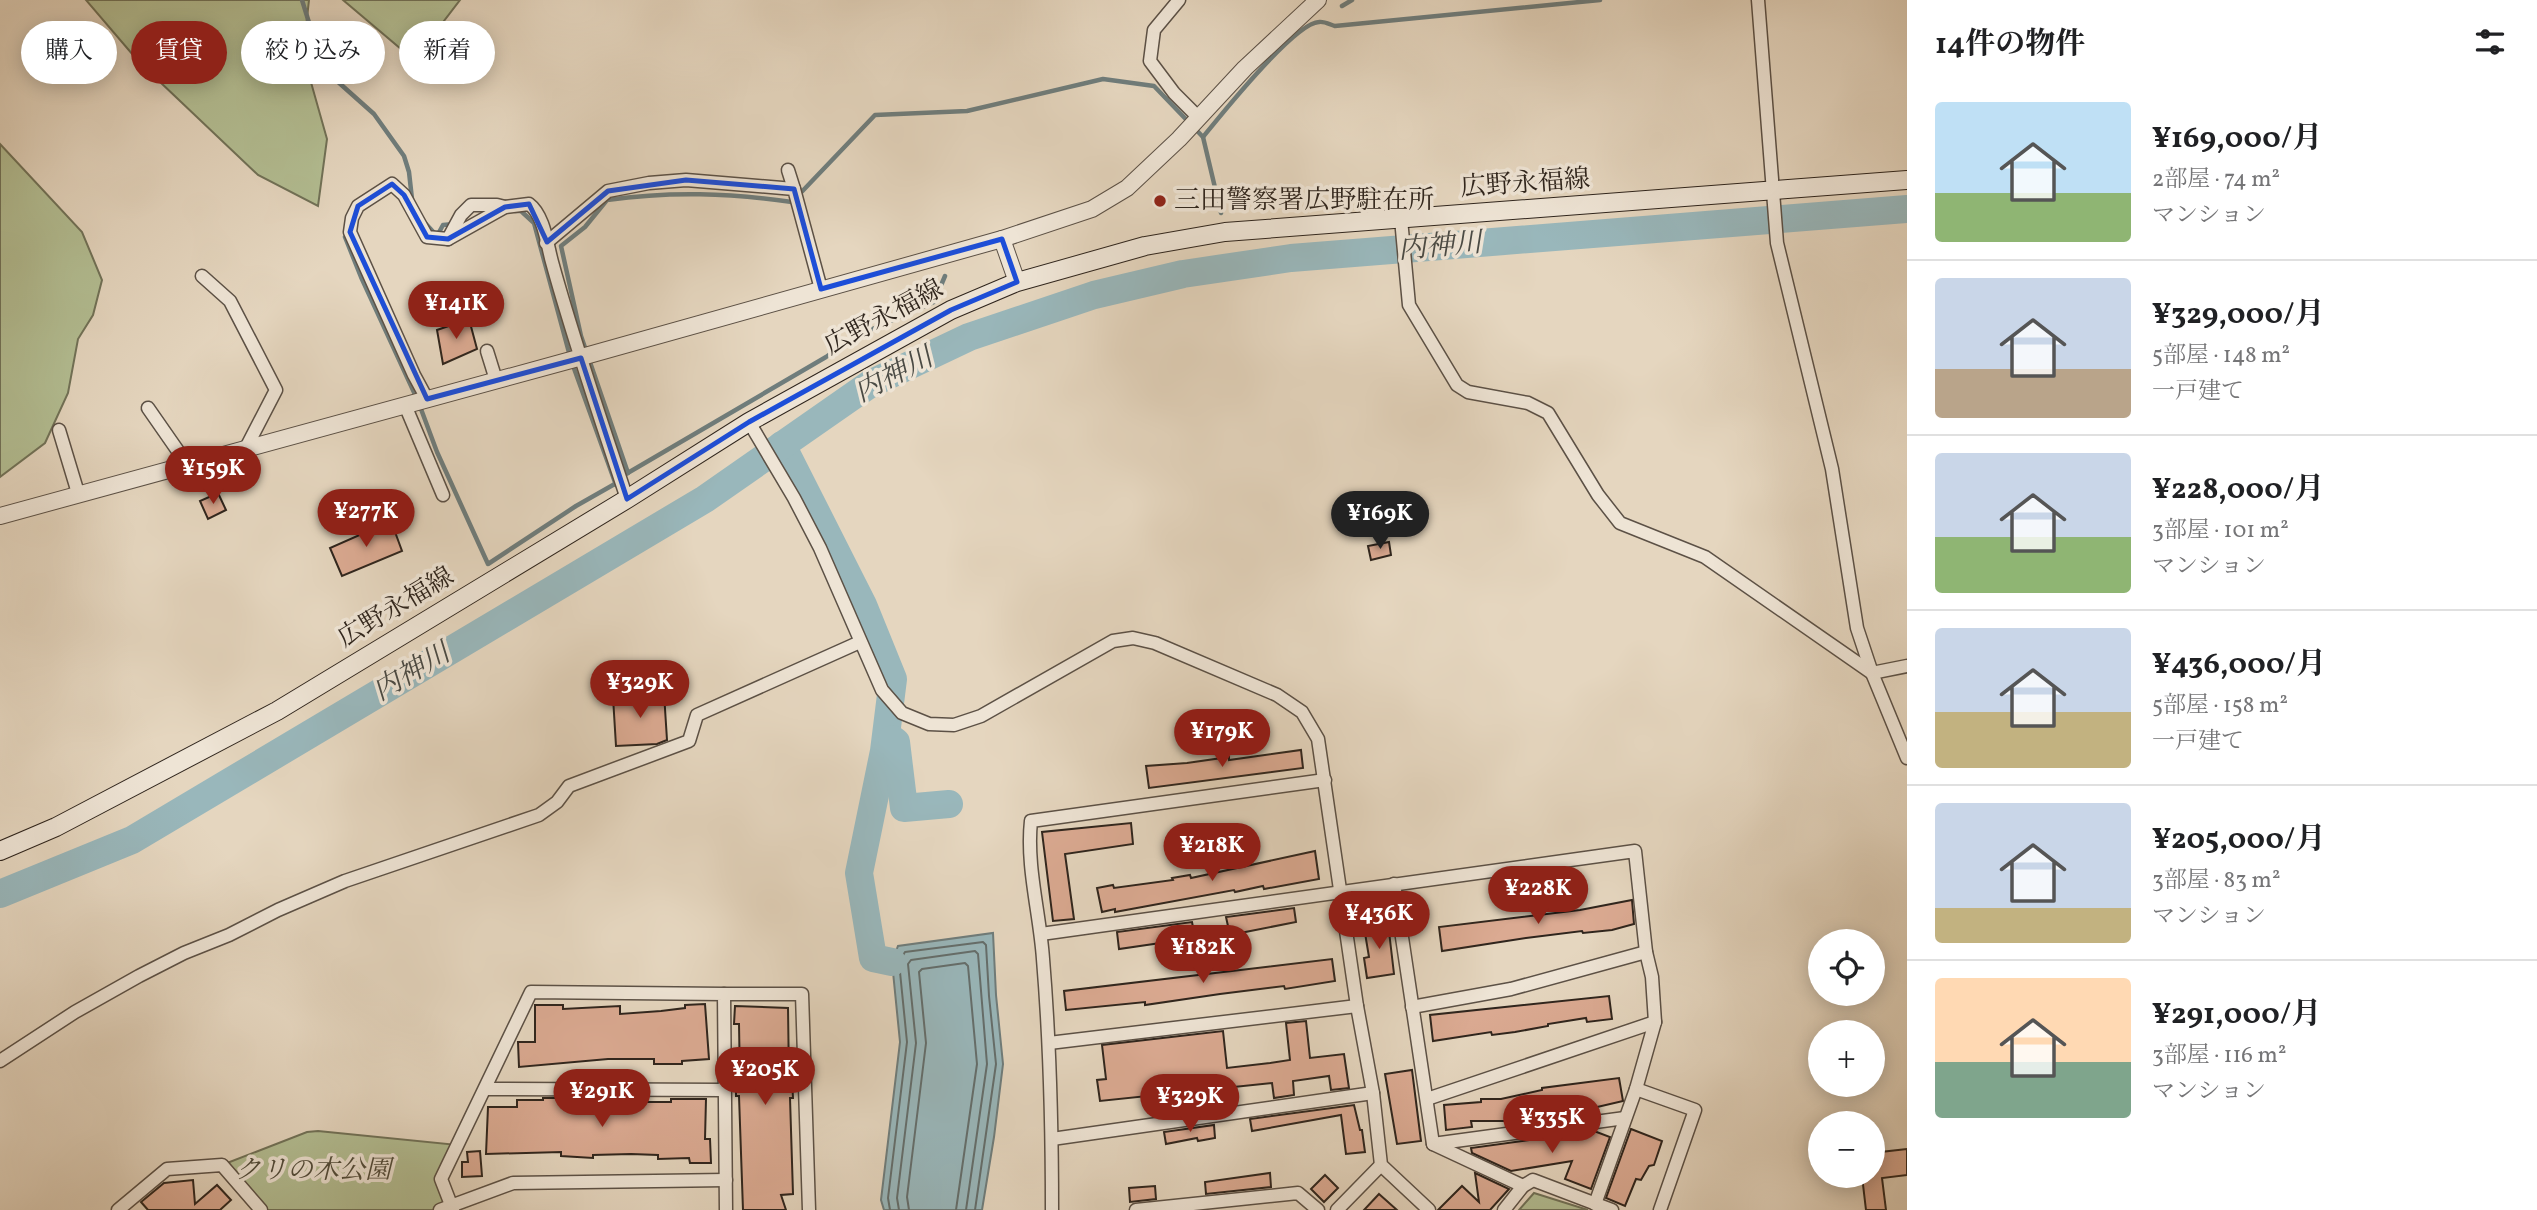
<!DOCTYPE html>
<html lang="ja">
<head>
<meta charset="utf-8">
<style>
	body { margin:0; font-family:Vollkorn,"Noto Serif JP",serif; background:#f2f2f2; color:#202124; height:100vh; display:flex; flex-direction:column; font-size:26px; white-space:nowrap }
	* { box-sizing:border-box; margin:0 }
	p { font-size:23px; color:#757577 }
	.icon { flex:none; width:38px; height:38px; fill:none; stroke:currentColor; stroke-width:2; stroke-linecap:round; stroke-linejoin:round }
	.map { position:relative; flex:1; overflow:hidden }
	.details { display:flex; flex-direction:column; background:#fff; width:630px }
	.details>* { flex:none }
	.guide { position:absolute; left:21px; top:21px; width:665px; height:63px; display:flex; gap:14px }
	.tools { position:absolute; left:1808px; top:929px; display:grid; gap:14px }
	.tools a { display:grid; place-items:center; width:77px; height:77px; border-radius:50%; background:#fff; box-shadow:0 4px 18px #0003; font-size:35px }
	.price { position:absolute; translate:-50% -60px; padding:0 16px; border-radius:24px; background:#8f2418; color:#fff; font-size:23px; line-height:46px; filter:drop-shadow(0 2px 4px #0008) }
	.price::after { content:''; position:absolute; left:50%; top:42px; width:21px; height:16px; margin-left:-10px; background:inherit; clip-path:polygon(0 0,100% 0,50% 100%) }
	.price.on { background:#222; color:#fff }
	ul { padding:0; list-style:none }
	li { display:flex; align-items:center; gap:21px; height:175px; padding:0 28px }
	li+li { border-top:2px solid #e0e0e0 }
	li span { display:grid; place-items:center; flex:none; width:196px; height:140px; border-radius:7px; color:#555 }
	li>.icon { margin-inline-start:auto }
	span .icon { width:84px; height:84px; fill:#fffc; stroke-width:1 }
	li b { font-size:30px }
	h2 { display:flex; justify-content:space-between; align-items:center; height:84px; padding:0 28px; font-size:30px }
	.pill { padding:0 24px; border-radius:32px; background:#fff; box-shadow:0 4px 18px #0003; font-size:24px; line-height:63px }
	.pill.on { background:#8f2418; color:#fff }
	main { display:flex; flex:1; min-height:0 }
	.map>svg:first-child { display:block }
	.green { fill:#b3be93; stroke:#717258; stroke-width:2 }
	.water { fill:#99b7bb; stroke:#6f7d7c; stroke-width:2 }
	.lines { fill:none; stroke-linecap:round; stroke-linejoin:round }
	.shore { stroke:#646e6c; stroke-width:2 }
	.stream { stroke:#6f7d7c; stroke-width:4.5 }
	.river { stroke:#99b7bb; stroke-width:28 }
	.building { fill:#dbaa92; stroke:#2f251d; stroke-width:2 }
	.minor-casing { stroke:#5c5146; stroke-width:15 }
	.tertiary-casing { stroke:#5c5146; stroke-width:18 }
	.secondary-casing { stroke:#2f251d; stroke-width:20 }
	.minor { stroke:#eee4d5; stroke-width:12 }
	.tertiary { stroke:#eee4d5; stroke-width:16 }
	.secondary { stroke:#eee4d5; stroke-width:18 }
	.marked { fill:none; stroke:#1d4ed8; stroke-width:5; stroke-linejoin:round }
	.poi-dot { fill:#8f2418; stroke:#eee4d5; stroke-width:2.5 }
	.labels { text-anchor:middle; dominant-baseline:central; stroke-width:7; stroke-linejoin:round; paint-order:stroke }
	.street-label { font-size:26px; fill:#2f251d; stroke:#eee4d5 }
	.poi-label { font-size:26px; fill:#2f251d; stroke:#eee4d5; text-anchor:start }
	.park-label { font-size:26px; font-style:italic; fill:#504b3a; stroke:#eee4d5 }
	.water-label { font-size:28px; font-style:italic; fill:#4a4a44; stroke:#eee4d5 }
</style>
</head>
<body>
<main>
<div class="map">
<svg width="1907" height="1210" viewBox="0 0 1907 1210">
	<rect width="100%" height="100%" fill="#e5d6bf"/>
	<filter id="stains"><feTurbulence type="fractalNoise" baseFrequency=".00286" numOctaves="4"/><feColorMatrix values="0 0 0 0 .2 0 0 0 0 .09 0 0 0 0 .02 0 0 0 .5 -.17"/></filter>
	<radialGradient id="worn" r=".72"><stop offset=".6" stop-color="#630" stop-opacity="0"/><stop offset="1" stop-color="#630" stop-opacity=".3"/></radialGradient>
	<g class="green">
		<polygon points="86,0 309,0 303,54 327,139 318,206 258,175 139,62"/>
		<polygon points="343,0 460,0 414,60"/>
		<polygon points="0,144 82,232 102,280 93,315 78,339 68,393 45,443 0,477"/>
		<polygon points="318,1131 458,1145 441,1178 451,1206 440,1210 261,1210 222,1165 307,1132"/>
		<polygon points="1534,1193 1588,1210 1519,1210"/>
	</g>
	<polygon class="water" points="993,933 996,995 1003,1064 994,1137 982,1210 884,1210 881,1200 900,1042 892,962 898,946"/>
	<g class="lines">
		<g class="shore">
			<polyline points="890,1210 888,1198 907,1042 899,962 905,952 983,942 986,945 989,996 996,1064 975,1210"/>
			<polyline points="899,1210 897,1198 916,1043 908,964 911,960 975,951 978,954 987,1064 966,1210"/>
			<polyline points="909,1210 907,1197 926,1043 919,972 922,969 965,963 968,966 977,1064 956,1210"/>
		</g>
		<g class="stream">
			<polyline points="302,0 316,45 337,81 374,114 404,156 409,172 412,199"/>
			<polyline points="1342,6 1352,0"/>
			<path d="M1203,137C1221,115 1294,23 1319,22C1324,21 1331,25 1335,26L1600,0"/>
			<polyline points="515,211 521,211 534,223 571,360 616,485"/>
			<polyline points="426,224 437,236 443,225 454,224"/>
			<polyline points="345,237 361,277 418,401 437,452 488,564 576,506 620,481"/>
			<path d="M628,473L581,336L561,246L585,227L607,200C672,191 728,193 792,202L875,115L967,111L1103,79L1154,86L1203,137L1221,213"/>
			<polyline points="626,474 826,357 852,338 934,302 945,276"/>
		</g>
		<g class="river">
			<polyline points="782,445 863,605 893,679 884,751 859,873 873,958 892,962"/>
			<polyline points="892,739 896,742 904,808 949,804"/>
			<polyline points="0,894 132,840 705,499 870,384 969,337 1094,295 1183,274 1291,258 1907,209"/>
		</g>
	</g>
	<g class="building">
		<polygon points="469,319 477,349 443,364 437,330"/>
		<polygon points="218,493 226,510 208,519 200,501"/>
		<polygon points="391,521 402,551 342,576 330,548"/>
		<polygon points="1389,542 1391,555 1371,560 1368,546"/>
		<polygon points="664,693 667,740 657,744 616,746 613,697"/>
		<polygon points="1301,750 1303,768 1149,788 1146,766 1187,763 1229,757 1229,760"/>
		<polygon points="1131,823 1133,844 1065,854 1074,919 1053,921 1042,832"/>
		<polygon points="1315,851 1319,879 1264,889 1263,886 1235,892 1234,890 1115,912 1115,909 1102,912 1097,888 1113,885 1114,888 1173,880 1172,878 1190,875 1191,878"/>
		<polygon points="1632,900 1634,924 1612,930 1583,933 1582,931 1526,938 1442,951 1439,927 1580,910"/>
		<polygon points="1294,908 1296,922 1230,935 1226,917"/>
		<polygon points="1192,922 1195,938 1119,949 1117,932"/>
		<polygon points="1388,923 1394,974 1367,978 1364,958 1369,957 1364,927"/>
		<polygon points="1332,959 1335,981 1285,989 1284,986 1220,994 1145,1005 1145,1002 1066,1010 1064,991"/>
		<polygon points="1609,996 1612,1019 1587,1022 1586,1018 1548,1024 1548,1026 1515,1032 1492,1035 1491,1032 1433,1041 1430,1015"/>
		<polygon points="705,1004 709,1059 682,1061 682,1064 654,1064 654,1059 608,1059 519,1067 518,1042 535,1042 535,1005 563,1005 563,1009 620,1006 620,1014 661,1011 685,1008 685,1005"/>
		<polygon points="735,1006 788,1008 789,1079 792,1079 793,1098 790,1098 793,1194 781,1195 786,1210 743,1210 739,1096 736,1096 736,1083 740,1082 739,1024 734,1024"/>
		<polygon points="1306,1021 1310,1058 1344,1054 1349,1088 1331,1090 1329,1076 1293,1081 1294,1095 1274,1098 1272,1083 1100,1101 1097,1080 1106,1079 1102,1045 1223,1031 1227,1068 1270,1063 1290,1060 1286,1023"/>
		<polygon points="1412,1070 1421,1141 1397,1144 1385,1074"/>
		<polygon points="1619,1078 1623,1101 1593,1108 1543,1113 1505,1121 1471,1121 1472,1127 1446,1130 1444,1105 1481,1102 1481,1099 1501,1099 1542,1090 1542,1088"/>
		<polygon points="543,1098 561,1098 561,1104 568,1105 601,1104 601,1098 625,1098 625,1102 671,1102 671,1099 706,1099 705,1139 710,1139 711,1163 690,1163 689,1158 658,1159 658,1155 631,1154 593,1155 593,1158 561,1156 561,1152 486,1154 488,1107 517,1107 517,1100 543,1100"/>
		<polygon points="1354,1105 1360,1130 1362,1130 1365,1152 1346,1154 1341,1115 1252,1131 1250,1119"/>
		<polygon points="1214,1125 1215,1138 1198,1141 1197,1138 1166,1144 1164,1132"/>
		<polygon points="1631,1129 1662,1141 1654,1165 1649,1166 1641,1180 1636,1179 1625,1206 1606,1198"/>
		<polygon points="1594,1131 1610,1137 1591,1189 1565,1179 1572,1161 1511,1171 1472,1153 1471,1148"/>
		<polygon points="1907,1149 1907,1175 1882,1178 1886,1210 1866,1210 1862,1176 1872,1176 1872,1153"/>
		<polygon points="480,1151 482,1176 462,1177 462,1162 468,1162 467,1152"/>
		<polygon points="1270,1173 1271,1187 1206,1194 1205,1182"/>
		<polygon points="1475,1173 1509,1189 1490,1210 1438,1210 1462,1186 1479,1202"/>
		<polygon points="1325,1175 1338,1188 1324,1202 1311,1189"/>
		<polygon points="193,1180 195,1204 217,1185 231,1200 220,1210 148,1210 141,1202 164,1183"/>
		<polygon points="1155,1186 1156,1199 1130,1202 1129,1188"/>
		<polygon points="1379,1194 1397,1210 1364,1210"/>
	</g>
	<g class="lines">
		<g class="minor-casing">
			<g id="minor">
				<polyline points="1179,0 1154,30 1150,61 1174,93 1199,118"/>
				<polyline points="1758,0 1777,243 1832,469 1857,628 1872,673 1907,758"/>
				<polyline points="788,170 794,189"/>
				<polyline points="1401,219 1409,305 1457,385 1468,392 1528,403 1548,413 1598,495 1620,523 1705,557 1872,673 1907,666"/>
				<polyline points="448,239 461,215 471,205 497,205 505,207"/>
				<polyline points="546,243 608,191 649,183 686,180 794,189 821,289"/>
				<polyline points="202,276 230,301 276,390 246,448"/>
				<polyline points="487,351 496,380"/>
				<path d="M427,399L414,375L350,232L352,218L358,206L392,184L404,195L427,237L448,239L505,207L529,204C544,215 547,244 552,262C574,342 601,420 627,499"/>
				<polyline points="405,405 443,495"/>
				<polyline points="148,408 187,464"/>
				<polyline points="749,422 794,498 820,548 882,690 902,713 929,724 954,725 981,716 1113,641 1133,638 1155,643 1277,695 1302,712 1318,739 1357,1006 1373,1093 1381,1165 1429,1210"/>
				<polyline points="59,430 78,493"/>
				<polyline points="1394,884 1433,1144 1523,1186"/>
				<polyline points="1041,934 1635,851 1646,952 1652,977 1655,1022 1636,1089 1595,1204"/>
				<polyline points="724,994 802,994 809,1210"/>
				<polyline points="1412,1007 1511,989 1646,952"/>
				<polyline points="1049,1043 1357,1006"/>
				<polyline points="0,1061 75,1012 139,976 184,953 229,935 278,910 345,881 539,815 557,802 569,786 689,741 697,715 860,642"/>
				<polyline points="485,1089 723,1090"/>
				<polyline points="1636,1089 1695,1110 1660,1210"/>
				<polyline points="1427,1099 1655,1022"/>
				<polyline points="1052,1139 1373,1093"/>
				<polyline points="1433,1144 1625,1118"/>
				<polyline points="118,1210 167,1169 222,1165 261,1210"/>
				<polyline points="440,1210 513,1183 726,1180"/>
				<polyline points="453,1210 441,1179 531,992 724,994 726,1210"/>
				<path d="M1052,1210C1052,1126 1050,1043 1043,959C1040,914 1026,866 1031,821L1325,780"/>
				<polyline points="1136,1210 1298,1193 1318,1210"/>
				<polyline points="1337,1210 1381,1165"/>
				<polyline points="1504,1210 1523,1186 1533,1180 1612,1210"/>
			</g>
		</g>
		<g class="tertiary-casing">
			<g id="tertiary">
				<polyline points="1002,239 1017,282"/>
				<polyline points="0,516 571,360 1002,239 1092,209 1127,188 1179,139 1245,68 1318,0"/>
			</g>
		</g>
		<g class="secondary-casing">
			<polyline id="secondary" points="0,851 56,827 277,711 627,499 749,422 951,310 1017,282 1145,246 1225,232 1907,180"/>
		</g>
		<use href="#minor" class="minor"/>
		<use href="#tertiary" class="tertiary"/>
		<use href="#secondary" class="secondary"/>
	</g>
	<path class="marked" d="M686,180L794,189L821,289L1002,239L1017,282L951,310L749,422L627,499L581,358L427,399L350,232L358,206L392,184L404,195L427,237L448,239L505,207L529,204L547,242L608,191Z"/>
	<circle class="poi-dot" cx="1160" cy="201" r="7"/>
	<g class="labels">
		<g class="street-label">
			<text transform="translate(1525 184) rotate(-4)">広野永福線</text>
			<text transform="translate(884 318) rotate(-28)">広野永福線</text>
			<text transform="translate(396 608) rotate(-31)">広野永福線</text>
		</g>
		<g class="poi-label">
			<text x="1174" y="201">三田警察署広野駐在所</text>
		</g>
		<g class="park-label">
			<text x="313" y="1171">クリの木公園</text>
		</g>
		<g class="water-label">
			<text transform="translate(1440 247) rotate(-5)">内神川</text>
			<text transform="translate(894 376) rotate(-28)">内神川</text>
			<text transform="translate(412 673) rotate(-31)">内神川</text>
		</g>
	</g>
	<rect width="100%" height="100%" filter="url(#stains)"/>
	<rect width="100%" height="100%" fill="url(#worn)"/>
</svg>
<div class="tools">
<a><svg class="icon" aria-label="locate" viewBox="0 0 24 24"><circle cx="12" cy="12" r="6"/><path d="M12 2v4M12 18v4M2 12h4M18 12h4"/></svg></a>
<a>+</a>
<a>−</a>
</div>
<b class="price" style="left:456px;top:341px">¥141K</b>
<b class="price" style="left:213px;top:506px">¥159K</b>
<b class="price" style="left:366px;top:549px">¥277K</b>
<b class="price on" style="left:1380px;top:551px">¥169K</b>
<b class="price" style="left:640px;top:720px">¥329K</b>
<b class="price" style="left:1222px;top:769px">¥179K</b>
<b class="price" style="left:1212px;top:883px">¥218K</b>
<b class="price" style="left:1538px;top:926px">¥228K</b>
<b class="price" style="left:1379px;top:951px">¥436K</b>
<b class="price" style="left:1203px;top:985px">¥182K</b>
<b class="price" style="left:765px;top:1107px">¥205K</b>
<b class="price" style="left:602px;top:1129px">¥291K</b>
<b class="price" style="left:1190px;top:1134px">¥329K</b>
<b class="price" style="left:1552px;top:1155px">¥335K</b>
<div class="guide">
<a class="pill">購入</a>
<a class="pill on">賃貸</a>
<a class="pill">絞り込み</a>
<a class="pill">新着</a>
</div>
</div>
<section class="details">
<h2>14件の物件<svg class="icon" aria-label="filters" viewBox="0 0 24 24"><path d="M4 7h16M4 17h16"/><circle cx="9" cy="7" r="2"/><circle cx="15" cy="17" r="2"/></svg></h2>
<ul>
<li><span style="background:linear-gradient(#bfe0f5 65%,#8fb573 0)"><svg class="icon" aria-label="home" viewBox="0 0 24 24"><path d="M3 11l9-7 9 7M6 9v11h12V9"/></svg></span><div><b>¥169,000/月</b><p>2部屋 · 74 m²</p><p>マンション</p></div></li>
<li><span style="background:linear-gradient(#c9d6e8 65%,#b9a48a 0)"><svg class="icon" aria-label="home" viewBox="0 0 24 24"><path d="M3 11l9-7 9 7M6 9v11h12V9"/></svg></span><div><b>¥329,000/月</b><p>5部屋 · 148 m²</p><p>一戸建て</p></div></li>
<li><span style="background:linear-gradient(#c9d6e8 60%,#8fb573 0)"><svg class="icon" aria-label="home" viewBox="0 0 24 24"><path d="M3 11l9-7 9 7M6 9v11h12V9"/></svg></span><div><b>¥228,000/月</b><p>3部屋 · 101 m²</p><p>マンション</p></div></li>
<li><span style="background:linear-gradient(#c9d6e8 60%,#c2b280 0)"><svg class="icon" aria-label="home" viewBox="0 0 24 24"><path d="M3 11l9-7 9 7M6 9v11h12V9"/></svg></span><div><b>¥436,000/月</b><p>5部屋 · 158 m²</p><p>一戸建て</p></div></li>
<li><span style="background:linear-gradient(#c9d6e8 75%,#c2b280 0)"><svg class="icon" aria-label="home" viewBox="0 0 24 24"><path d="M3 11l9-7 9 7M6 9v11h12V9"/></svg></span><div><b>¥205,000/月</b><p>3部屋 · 83 m²</p><p>マンション</p></div></li>
<li><span style="background:linear-gradient(#ffd9b3 60%,#7fa58c 0)"><svg class="icon" aria-label="home" viewBox="0 0 24 24"><path d="M3 11l9-7 9 7M6 9v11h12V9"/></svg></span><div><b>¥291,000/月</b><p>3部屋 · 116 m²</p><p>マンション</p></div></li>
</ul>
</section>
</main>
</body>
</html>
